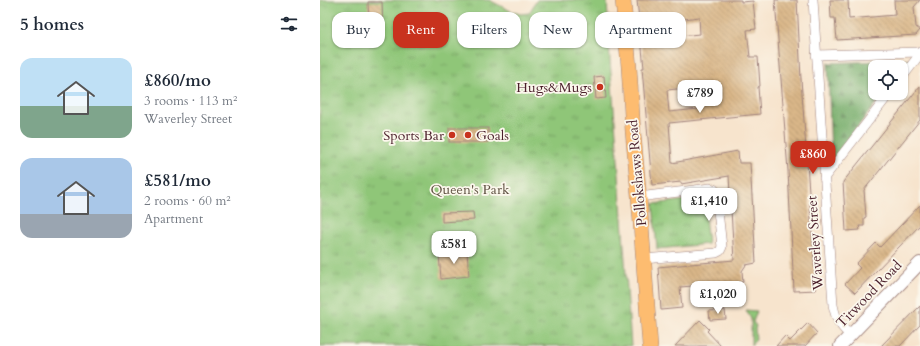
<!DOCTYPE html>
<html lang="en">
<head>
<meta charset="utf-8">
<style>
	body { margin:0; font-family:Cardo,serif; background:#f2f2f3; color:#1f2937; height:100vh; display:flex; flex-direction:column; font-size:15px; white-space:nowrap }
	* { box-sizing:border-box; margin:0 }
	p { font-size:13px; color:#747a83 }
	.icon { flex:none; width:22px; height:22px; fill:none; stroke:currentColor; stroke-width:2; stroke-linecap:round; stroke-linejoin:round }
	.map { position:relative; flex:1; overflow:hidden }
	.drawer { display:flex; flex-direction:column; background:#fff; width:320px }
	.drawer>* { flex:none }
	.banner { position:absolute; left:12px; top:12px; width:380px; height:36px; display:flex; gap:8px }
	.controls { position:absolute; left:548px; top:60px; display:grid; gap:8px }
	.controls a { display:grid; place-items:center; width:40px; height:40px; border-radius:8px; background:#fff; box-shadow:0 1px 3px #0004; font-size:20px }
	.price { position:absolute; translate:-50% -34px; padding:0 9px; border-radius:8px; background:#fff; color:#222; font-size:13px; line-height:26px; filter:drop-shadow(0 1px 2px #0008) }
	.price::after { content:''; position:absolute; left:50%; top:24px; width:12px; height:9px; margin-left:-6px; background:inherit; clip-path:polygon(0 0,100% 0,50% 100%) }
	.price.on { background:#c8321e; color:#fff }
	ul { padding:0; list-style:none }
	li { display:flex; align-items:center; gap:12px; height:100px; padding:0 20px }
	li span { display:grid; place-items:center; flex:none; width:112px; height:80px; border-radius:12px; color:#555 }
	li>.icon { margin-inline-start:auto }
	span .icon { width:48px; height:48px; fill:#fffc; stroke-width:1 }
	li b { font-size:17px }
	h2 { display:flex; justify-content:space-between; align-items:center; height:48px; padding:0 20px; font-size:17px }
	.tag { padding:0 14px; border-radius:12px; background:#fff; box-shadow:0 1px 3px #0004; font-size:14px; line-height:36px }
	.tag.on { background:#c8321e; color:#fff }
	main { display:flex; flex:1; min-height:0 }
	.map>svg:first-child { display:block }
	.grass { fill:#8fc678; stroke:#6c7252 }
	.forest { fill:url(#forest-firs); stroke:#5e654a }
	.park { fill:url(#park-tufts); stroke:#6c7252 }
	.building { fill:url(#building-back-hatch); fill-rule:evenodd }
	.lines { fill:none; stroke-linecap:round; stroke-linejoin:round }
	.minor-casing { stroke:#a0827c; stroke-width:10 }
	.tertiary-casing { stroke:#a0827c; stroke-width:14 }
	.primary-casing { stroke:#a0827c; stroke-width:16 }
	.minor { stroke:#fff; stroke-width:9 }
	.tertiary { stroke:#fff; stroke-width:12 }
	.primary { stroke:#fdbc6f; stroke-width:15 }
	.poi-dot { fill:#c8321e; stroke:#fbf7ec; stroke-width:1.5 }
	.labels { text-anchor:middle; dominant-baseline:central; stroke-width:3.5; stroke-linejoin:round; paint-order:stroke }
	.poi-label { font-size:14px; fill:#4a1f2b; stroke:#fbf7ec; text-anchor:end }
	.street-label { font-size:14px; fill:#4a1f2b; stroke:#fbf7ec }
	.park-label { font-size:14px; fill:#5f5142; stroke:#fbf7ec }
</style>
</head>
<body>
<main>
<section class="drawer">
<h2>5 homes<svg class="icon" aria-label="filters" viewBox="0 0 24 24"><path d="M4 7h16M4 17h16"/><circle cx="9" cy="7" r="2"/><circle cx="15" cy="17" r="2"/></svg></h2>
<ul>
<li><span style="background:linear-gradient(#bfe0f5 60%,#7fa58c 0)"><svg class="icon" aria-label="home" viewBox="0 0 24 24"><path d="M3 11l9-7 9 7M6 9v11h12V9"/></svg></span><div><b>£860/mo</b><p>3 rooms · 113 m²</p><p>Waverley Street</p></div></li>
<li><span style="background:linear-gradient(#a9c7e8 70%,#9aa5b1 0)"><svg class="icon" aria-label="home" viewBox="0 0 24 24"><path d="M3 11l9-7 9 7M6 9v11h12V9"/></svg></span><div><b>£581/mo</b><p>2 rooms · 60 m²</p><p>Apartment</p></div></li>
</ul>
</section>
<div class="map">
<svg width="600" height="346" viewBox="0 0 600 346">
	<defs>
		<pattern id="forest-firs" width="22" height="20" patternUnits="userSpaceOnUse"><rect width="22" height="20" fill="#73ab68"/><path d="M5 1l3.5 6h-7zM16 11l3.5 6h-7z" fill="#608b56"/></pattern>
		<pattern id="park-tufts" width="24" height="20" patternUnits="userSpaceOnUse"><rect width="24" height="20" fill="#8fc678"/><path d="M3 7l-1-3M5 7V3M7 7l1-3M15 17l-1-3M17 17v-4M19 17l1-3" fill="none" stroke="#77a063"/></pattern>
		<pattern id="building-back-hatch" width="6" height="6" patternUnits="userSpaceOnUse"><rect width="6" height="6" fill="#dab789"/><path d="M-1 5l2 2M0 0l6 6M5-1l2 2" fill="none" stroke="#b39470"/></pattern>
	</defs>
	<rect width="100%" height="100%" fill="#fbf7ec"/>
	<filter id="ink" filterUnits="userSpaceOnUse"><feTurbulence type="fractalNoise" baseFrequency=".025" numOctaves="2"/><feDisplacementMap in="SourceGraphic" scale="8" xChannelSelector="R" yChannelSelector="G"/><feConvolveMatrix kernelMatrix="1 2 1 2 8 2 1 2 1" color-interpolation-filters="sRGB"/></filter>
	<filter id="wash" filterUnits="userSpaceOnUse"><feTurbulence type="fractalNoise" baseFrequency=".012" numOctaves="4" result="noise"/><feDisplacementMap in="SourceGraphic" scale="16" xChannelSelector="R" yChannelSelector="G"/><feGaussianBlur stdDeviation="0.9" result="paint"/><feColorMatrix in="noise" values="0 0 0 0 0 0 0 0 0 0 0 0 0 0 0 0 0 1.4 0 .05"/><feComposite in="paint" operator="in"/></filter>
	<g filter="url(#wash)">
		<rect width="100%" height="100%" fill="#f7e4cd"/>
		<polygon class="grass" points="426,310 437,311 433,322 436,326 435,329 436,340 431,345 431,319"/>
		<polygon class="forest" points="590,60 581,71 581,67 555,67 555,93 564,93 511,161 508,63"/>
		<g class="park">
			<polygon points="0,0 169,0 193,12 201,14 209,13 217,0 287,0 290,60 297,146 311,346 0,346"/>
			<polygon points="383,198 388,244 337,249 333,204"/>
		</g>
		<g id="blocks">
			<g class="building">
				<path d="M317,0H421V2L433,1L436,29L427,30L430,57H438L440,86L438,87L440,114L349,123L352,163L418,151L419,163H430L436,263L426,265L422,271L423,282L360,287L362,308L341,310L338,267L414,260L409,176L361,184V182L332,185L322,68H324ZM379,17L380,34L359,36L357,20ZM377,87L379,109L349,112L347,90Z"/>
				<polygon points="455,0 477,0 481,79 496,290 474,291 468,171"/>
				<polygon points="510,0 528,0 529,19 575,15 574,0 600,0 594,7 596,27 600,30 596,35 517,40 515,18 511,18"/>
				<polygon points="48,2 62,2 63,29 49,30"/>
				<polygon points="284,76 286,98 276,99 274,77"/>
				<polygon points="600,86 600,120 544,190 546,217 544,218 544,226 539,226 540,230 526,231 523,182"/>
				<rect x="129" y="128" width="39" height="14"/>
				<polygon points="600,205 600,225 535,293 525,284 540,268 536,264 556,243 560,247"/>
				<polygon points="153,212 154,220 122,222 122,213"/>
				<polygon points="147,252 149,276 121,279 119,254"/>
				<polygon points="600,306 600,325 580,346 561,346"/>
				<polygon points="405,310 406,319 390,320 389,311"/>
				<polygon points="380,320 389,329 387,331 401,346 355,346"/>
				<polygon points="488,323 497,333 485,346 456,346 465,336 470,341"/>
			</g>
		</g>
	</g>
	<g filter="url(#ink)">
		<use href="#blocks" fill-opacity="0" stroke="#a0827c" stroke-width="1"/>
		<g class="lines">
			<g class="minor-casing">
				<g id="minor">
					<path d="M493,0L513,305C516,319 519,325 530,335"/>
					<polyline points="496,55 600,52"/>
					<polyline points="581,79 600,54"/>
					<polyline points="504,178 570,93"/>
					<polyline points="319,197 390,188 394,189 396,193 402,247 400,251 396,253 323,259"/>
				</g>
			</g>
			<g class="tertiary-casing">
				<polyline id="tertiary" points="520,346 600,263"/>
			</g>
			<g class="primary-casing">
				<polyline id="primary" points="303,0 309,67 313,132 319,197 330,346"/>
			</g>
			<use href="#minor" class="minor"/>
			<use href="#tertiary" class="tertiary"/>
			<use href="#primary" class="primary"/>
		</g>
	</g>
	<g class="poi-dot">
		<circle cx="280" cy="87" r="4"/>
		<circle cx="132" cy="135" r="4"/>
		<circle cx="148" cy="135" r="4"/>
	</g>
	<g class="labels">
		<g class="poi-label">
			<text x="272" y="87">Hugs&amp;Mugs</text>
			<text x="124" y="135">Sports Bar</text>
			<text x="156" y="135" text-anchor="start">Goals</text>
		</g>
		<g class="street-label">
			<text transform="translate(317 173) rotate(-95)">Pollokshaws Road</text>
			<text transform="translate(495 243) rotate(-94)">Waverley Street</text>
			<text transform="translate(549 294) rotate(-46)">Titwood Road</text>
		</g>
		<g class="park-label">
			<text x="150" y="189">Queen's Park</text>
		</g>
	</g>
</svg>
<div class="controls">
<a><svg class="icon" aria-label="locate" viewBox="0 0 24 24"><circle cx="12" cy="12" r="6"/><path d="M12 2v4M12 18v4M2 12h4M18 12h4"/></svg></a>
</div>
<b class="price" style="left:380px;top:114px">£789</b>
<b class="price on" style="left:493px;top:175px">£860</b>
<b class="price" style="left:389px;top:222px">£1,410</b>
<b class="price" style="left:134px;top:265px">£581</b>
<b class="price" style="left:398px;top:315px">£1,020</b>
<div class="banner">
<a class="tag">Buy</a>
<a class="tag on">Rent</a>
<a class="tag">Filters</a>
<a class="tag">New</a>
<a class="tag">Apartment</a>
</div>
</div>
</main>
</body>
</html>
